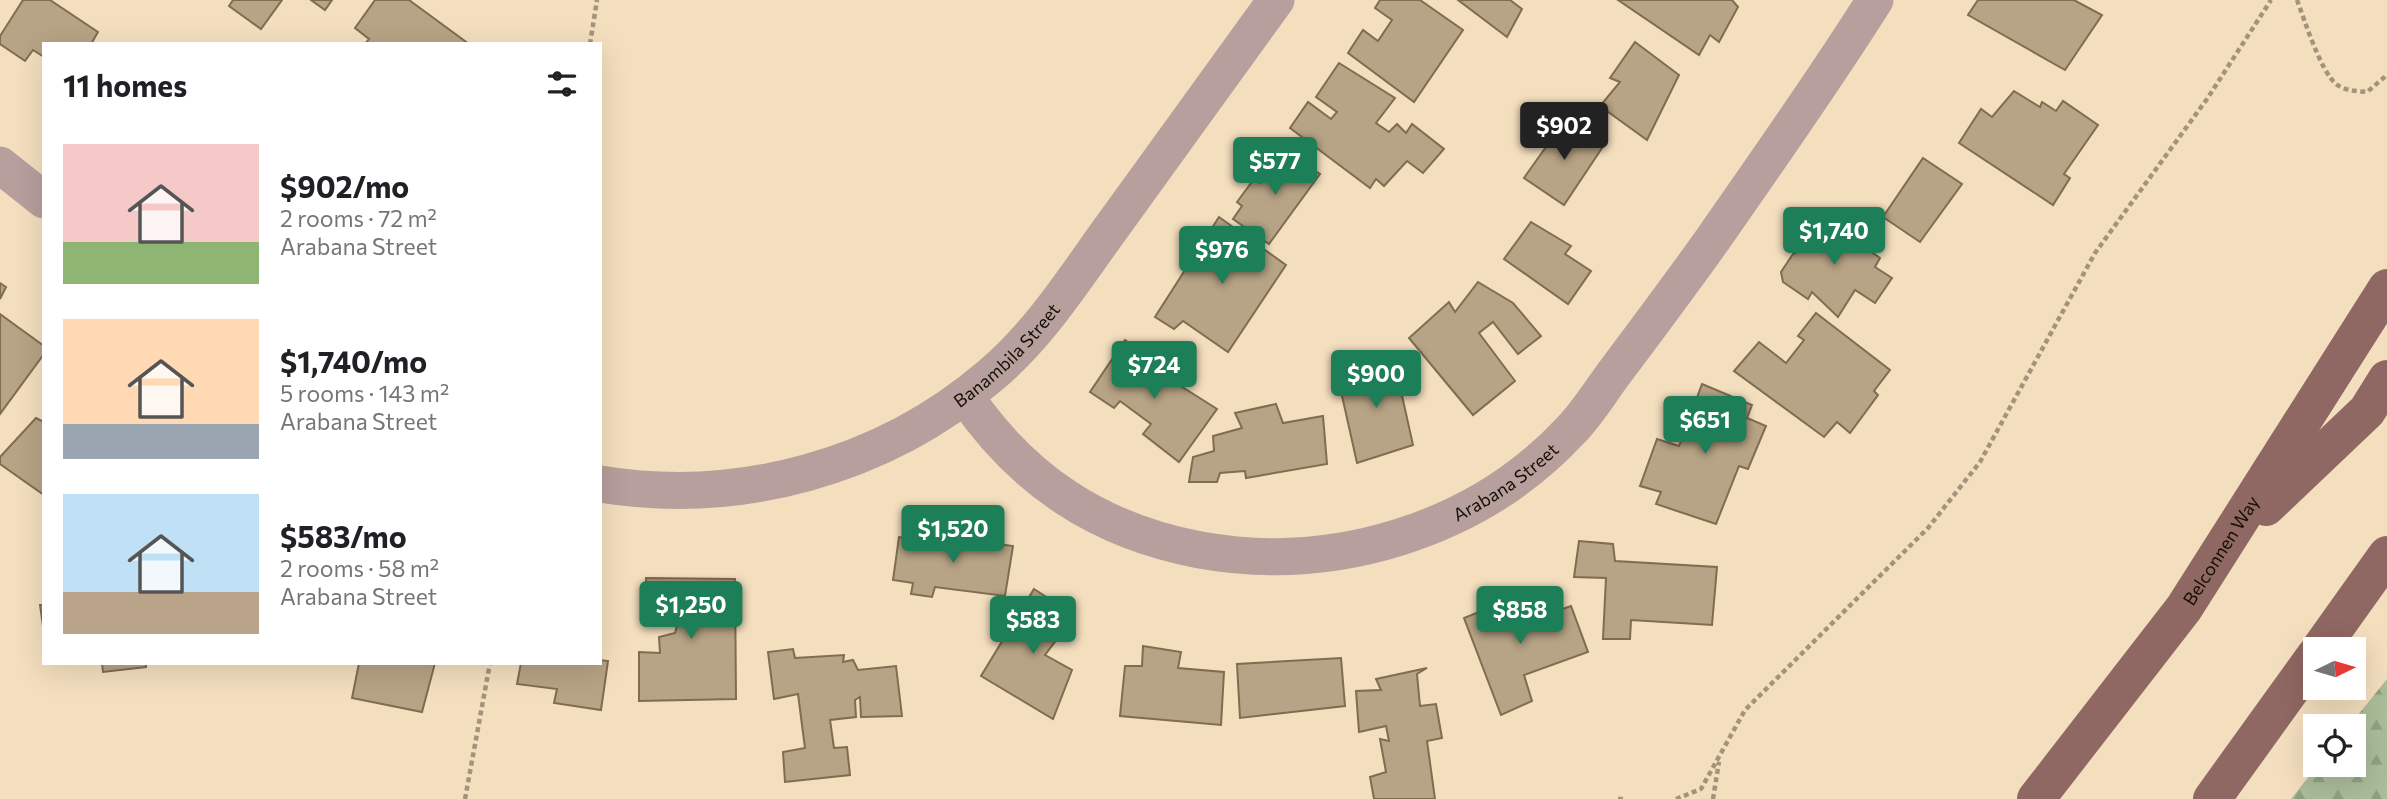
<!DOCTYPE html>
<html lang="en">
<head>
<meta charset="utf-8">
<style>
	body { margin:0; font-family:Commissioner,sans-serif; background:#f2f2f2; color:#202124; height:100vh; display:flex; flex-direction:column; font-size:26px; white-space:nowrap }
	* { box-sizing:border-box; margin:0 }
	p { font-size:23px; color:#757577 }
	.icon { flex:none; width:38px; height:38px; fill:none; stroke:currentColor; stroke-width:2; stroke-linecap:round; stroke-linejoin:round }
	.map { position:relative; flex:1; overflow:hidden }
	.details { position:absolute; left:42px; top:42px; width:560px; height:623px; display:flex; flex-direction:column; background:#fff; border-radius:0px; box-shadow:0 7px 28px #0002 }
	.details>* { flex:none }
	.needle { width:46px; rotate:85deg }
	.tools { position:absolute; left:2303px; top:637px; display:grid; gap:14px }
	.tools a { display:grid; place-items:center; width:63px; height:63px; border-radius:0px; background:#fff; box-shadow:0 7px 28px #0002; font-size:35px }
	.price { position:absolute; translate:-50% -60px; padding:0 16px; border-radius:7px; background:#1d7f57; color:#fff; font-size:23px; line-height:46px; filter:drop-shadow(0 2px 4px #0008) }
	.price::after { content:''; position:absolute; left:50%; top:42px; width:21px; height:16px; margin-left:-10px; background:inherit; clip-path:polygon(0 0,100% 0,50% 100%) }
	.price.active { background:#222; color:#fff }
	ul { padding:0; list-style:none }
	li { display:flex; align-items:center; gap:21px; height:175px; padding:0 21px }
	li span { display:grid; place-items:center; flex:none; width:196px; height:140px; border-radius:0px; color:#555 }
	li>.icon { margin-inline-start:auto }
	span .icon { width:84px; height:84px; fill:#fffc; stroke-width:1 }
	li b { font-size:30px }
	h2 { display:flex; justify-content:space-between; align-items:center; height:84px; padding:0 21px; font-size:30px }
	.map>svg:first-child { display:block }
	.forest { fill:url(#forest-firs) }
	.building { fill:#b7a385; stroke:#7f6d50; stroke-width:2 }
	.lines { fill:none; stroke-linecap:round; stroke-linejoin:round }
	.path { stroke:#a3937b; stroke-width:4.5; stroke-dasharray:5 3.5; stroke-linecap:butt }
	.minor { stroke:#b69f9c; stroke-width:37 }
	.major { stroke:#8f6763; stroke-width:38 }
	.labels { text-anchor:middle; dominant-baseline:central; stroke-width:7; stroke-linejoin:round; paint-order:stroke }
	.street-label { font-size:18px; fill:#160f05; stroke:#f3debe }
</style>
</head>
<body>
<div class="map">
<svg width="2387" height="799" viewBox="0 0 2387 799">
	<defs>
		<pattern id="forest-firs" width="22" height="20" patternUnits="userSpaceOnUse" patternTransform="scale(1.75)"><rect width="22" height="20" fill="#abbc99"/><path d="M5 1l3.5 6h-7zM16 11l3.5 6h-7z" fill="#92a082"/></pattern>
	</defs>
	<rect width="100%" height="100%" fill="#f3debe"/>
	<polygon class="forest" points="2387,679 2387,799 2291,799 2318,765 2354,765 2354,726 2349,726"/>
	<g class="building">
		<polygon points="23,0 50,0 98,32 91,44 44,44 44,57 33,50 25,61 0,44 0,36"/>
		<polygon points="233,0 282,0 261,29 229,6"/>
		<polygon points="311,0 332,0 325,10"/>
		<polygon points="375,0 409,0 469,44 365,44 369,39 355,28"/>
		<polygon points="1380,0 1420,0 1463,30 1414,102 1348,53 1363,30 1378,41 1392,20 1375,8"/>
		<polygon points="1458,0 1510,0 1522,9 1507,37"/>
		<polygon points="1618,0 1732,0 1738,7 1719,42 1710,35 1699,55"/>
		<polygon points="1978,0 2074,0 2102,15 2065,70 1968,15"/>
		<polygon points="1635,42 1679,75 1647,140 1600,106 1620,82 1610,78"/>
		<polygon points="1339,63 1395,98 1376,123 1389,132 1397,124 1406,133 1412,124 1444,149 1423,173 1407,161 1384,186 1376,179 1370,188 1290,128 1308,102 1331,119 1337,112 1316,97"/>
		<polygon points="2014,91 2040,107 2042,102 2056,111 2063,101 2098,125 2064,174 2070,178 2053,205 1959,143 1981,109 1992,117"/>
		<polygon points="1565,120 1604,145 1564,205 1524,178"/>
		<polygon points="1284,151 1320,174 1269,244 1233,219 1242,206 1237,202 1254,179 1260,183"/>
		<polygon points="1923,158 1962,184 1920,242 1883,217"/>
		<polygon points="1831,215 1851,230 1848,235 1880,258 1875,267 1892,278 1875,303 1855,290 1838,317 1812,292 1808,299 1783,282 1781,272 1793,254 1808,248 1805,240 1819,216"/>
		<polygon points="1219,217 1286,265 1228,352 1183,321 1174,329 1155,317"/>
		<polygon points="1531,222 1571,246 1565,254 1591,271 1568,304 1504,259"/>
		<polygon points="1478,282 1513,303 1541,336 1518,354 1493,322 1479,333 1515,381 1473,415 1409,338 1449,302 1455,312"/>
		<polygon points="0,283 6,287 0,299"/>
		<polygon points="1816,313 1890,370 1874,391 1878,395 1850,433 1837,422 1824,437 1734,371 1759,342 1786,363 1804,340 1798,336"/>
		<polygon points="0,314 44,346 44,354 0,414"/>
		<polygon points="1125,340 1150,357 1146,364 1217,409 1179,462 1143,434 1151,424 1120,401 1114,408 1090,392"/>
		<polygon points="1399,353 1404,369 1397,373 1413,445 1357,463 1338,378 1380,368 1377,360"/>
		<polygon points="1702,384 1752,405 1747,418 1766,426 1748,469 1739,466 1716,524 1656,504 1661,492 1640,486 1657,439 1679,446"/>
		<polygon points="1276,404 1283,423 1323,416 1327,464 1246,478 1245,471 1220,473 1217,482 1189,482 1193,457 1214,451 1213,436 1242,428 1235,413"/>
		<polygon points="36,418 44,422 44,495 0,464 0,457"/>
		<polygon points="927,534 1013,546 1005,596 935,587 932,597 911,594 913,583 893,580 899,537 925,540"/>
		<polygon points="1579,541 1613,544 1615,561 1717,567 1712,625 1631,620 1630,639 1603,639 1606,578 1574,577"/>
		<polygon points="646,578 735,579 736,699 639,701 639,652 660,653 659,637 675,633 679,618 646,621"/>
		<polygon points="1034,589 1071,613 1073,618 1045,655 1072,670 1053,719 981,676"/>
		<polygon points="1510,590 1522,623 1571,606 1588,652 1524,675 1532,701 1501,715 1464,618 1484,610 1479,602"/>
		<polygon points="40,605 44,605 44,633"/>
		<polygon points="1143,646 1181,652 1178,668 1224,672 1221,725 1120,716 1125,666 1142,666"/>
		<polygon points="793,649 795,658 844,655 843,662 853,660 858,670 896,666 902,716 861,717 860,697 855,700 856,717 830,720 834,748 847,747 850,775 785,782 783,752 805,748 798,694 774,699 768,652"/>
		<polygon points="1341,658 1345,706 1240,718 1237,664"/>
		<polygon points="600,660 608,661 601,710 554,703 557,689 517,684 521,663 600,663"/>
		<polygon points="102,663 146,663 146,667 103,672"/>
		<polygon points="359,663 435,663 422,712 352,698"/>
		<polygon points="1427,668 1417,674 1420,706 1436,704 1442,738 1427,741 1435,799 1374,799 1370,777 1386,772 1380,739 1389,741 1386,726 1359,732 1356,691 1381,690 1376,679"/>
	</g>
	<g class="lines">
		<g class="path">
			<path d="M2297,0C2305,21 2320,70 2336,84C2345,91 2356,91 2367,92L2387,75"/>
			<polyline points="590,44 597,0"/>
			<polyline points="465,799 490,663"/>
			<polyline points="1618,799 1624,799"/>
			<polyline points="1676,799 1701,789 1745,710 1928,528 1980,462 2095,253 2207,99 2271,0"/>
			<polyline points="1713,799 1719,762"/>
		</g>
		<g class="minor">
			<polyline points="0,165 44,200"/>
			<path id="s1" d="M965,396C1023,481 1099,531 1200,550C1333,574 1477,531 1570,431C1587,414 1600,392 1615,372C1648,328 1681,284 1713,239C1768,160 1824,81 1875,0"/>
			<path id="s2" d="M600,484C739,507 884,467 991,375C1041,333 1076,276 1114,224C1168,149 1222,75 1276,0"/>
		</g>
		<g class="major">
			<polyline points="2266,507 2367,411 2387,379"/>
			<polyline points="2320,649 2387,555"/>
			<path id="s3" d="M2036,799L2184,608L2387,288"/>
			<polyline points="2212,799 2315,656"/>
		</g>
	</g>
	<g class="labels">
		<g class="street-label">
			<text stroke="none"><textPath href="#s2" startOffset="444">Banambila Street</textPath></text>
			<text stroke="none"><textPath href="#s1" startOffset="611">Arabana Street</textPath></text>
			<text stroke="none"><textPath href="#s3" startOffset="310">Belconnen Way</textPath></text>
		</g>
	</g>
</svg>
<div class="tools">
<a><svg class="needle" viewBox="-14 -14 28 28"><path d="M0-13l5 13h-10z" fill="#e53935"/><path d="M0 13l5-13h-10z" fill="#757577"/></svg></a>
<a><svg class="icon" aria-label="locate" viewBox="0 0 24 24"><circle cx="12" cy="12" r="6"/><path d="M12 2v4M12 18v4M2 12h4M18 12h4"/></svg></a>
</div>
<b class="price active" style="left:1564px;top:162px">$902</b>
<b class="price" style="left:1275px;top:197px">$577</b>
<b class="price" style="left:1834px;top:267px">$1,740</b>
<b class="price" style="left:1222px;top:286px">$976</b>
<b class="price" style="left:1154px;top:401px">$724</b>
<b class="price" style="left:1376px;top:410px">$900</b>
<b class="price" style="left:1705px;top:456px">$651</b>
<b class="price" style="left:953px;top:565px">$1,520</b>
<b class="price" style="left:691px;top:641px">$1,250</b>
<b class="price" style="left:1520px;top:646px">$858</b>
<b class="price" style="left:1033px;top:656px">$583</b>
<section class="details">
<h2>11 homes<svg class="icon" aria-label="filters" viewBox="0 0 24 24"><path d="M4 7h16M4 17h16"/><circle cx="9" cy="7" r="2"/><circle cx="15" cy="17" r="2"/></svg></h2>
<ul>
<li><span style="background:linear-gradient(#f6c9c9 70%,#8fb573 0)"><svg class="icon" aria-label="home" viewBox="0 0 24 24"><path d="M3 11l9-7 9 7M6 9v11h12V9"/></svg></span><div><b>$902/mo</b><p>2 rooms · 72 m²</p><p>Arabana Street</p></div></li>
<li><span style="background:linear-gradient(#ffd9b3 75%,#9aa5b1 0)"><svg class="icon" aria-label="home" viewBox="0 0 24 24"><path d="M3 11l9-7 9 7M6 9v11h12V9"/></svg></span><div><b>$1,740/mo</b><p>5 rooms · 143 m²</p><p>Arabana Street</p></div></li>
<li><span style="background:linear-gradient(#bfe0f5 70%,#b9a48a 0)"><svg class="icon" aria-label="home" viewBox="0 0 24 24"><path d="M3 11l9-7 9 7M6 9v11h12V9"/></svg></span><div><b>$583/mo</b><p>2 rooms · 58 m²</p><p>Arabana Street</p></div></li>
</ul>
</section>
</div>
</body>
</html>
